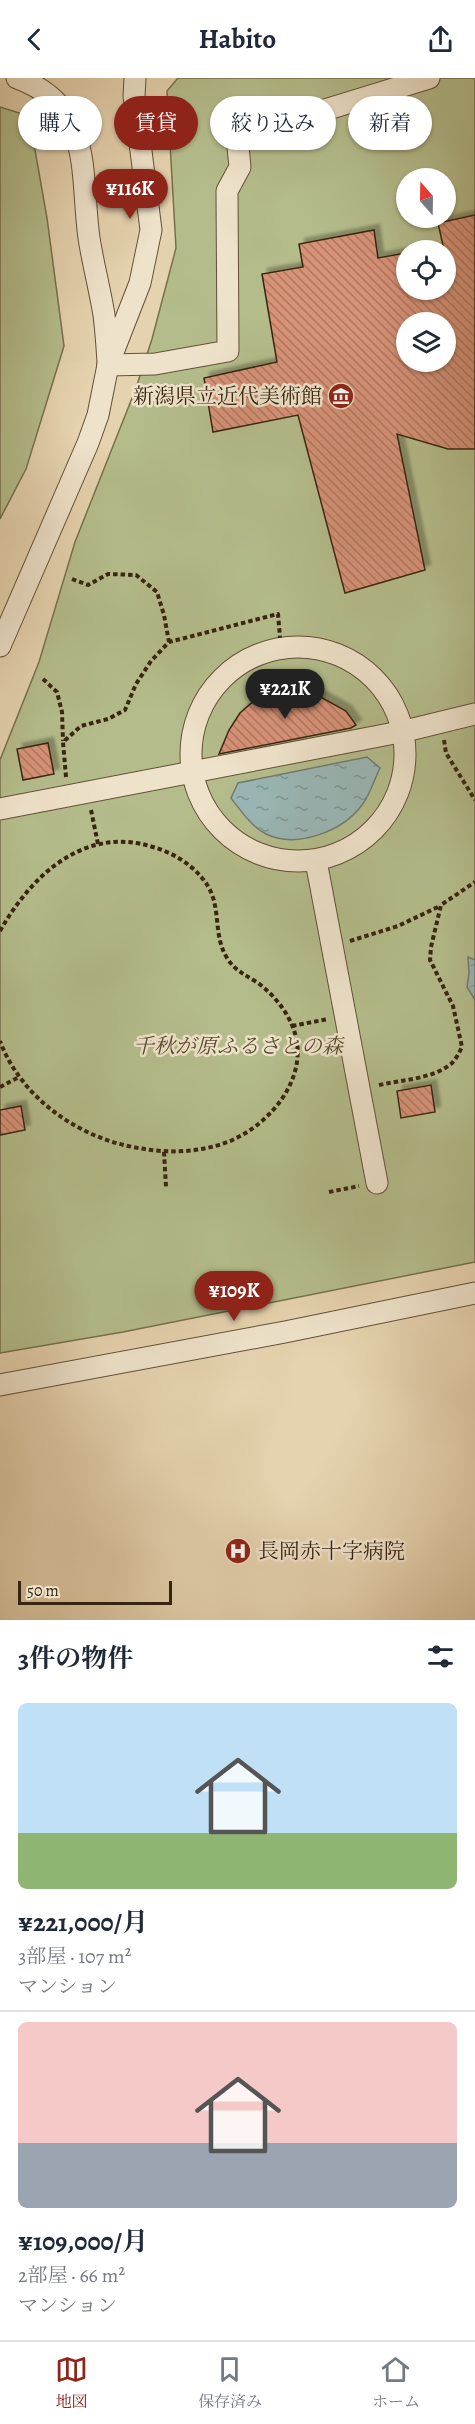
<!DOCTYPE html>
<html lang="ja">
<head>
<meta charset="utf-8">
<style>
	body { margin:0; font-family:Alegreya,"Noto Serif JP",serif; background:#f2f2f3; color:#1f2937; height:100vh; display:flex; flex-direction:column; font-size:22px; white-space:nowrap }
	* { box-sizing:border-box; margin:0 }
	p { font-size:20px; color:#747a83 }
	.icon { flex:none; width:33px; height:33px; fill:none; stroke:currentColor; stroke-width:2; stroke-linecap:round; stroke-linejoin:round }
	.map { position:relative; height:1542px; overflow:hidden }
	.side { display:flex; flex-direction:column; background:#fff; flex:1 }
	.side>* { flex:none }
	.top-card { position:absolute; left:18px; top:18px; width:440px; height:54px; display:flex; gap:12px }
	.needle { width:39px; rotate:340deg }
	.tools { position:absolute; left:396px; top:90px; display:grid; gap:12px }
	.tools a { display:grid; place-items:center; width:60px; height:60px; border-radius:50%; background:#fff; box-shadow:0 2px 4px #0004; font-size:30px }
	.scale { position:absolute; left:18px; bottom:15px; width:154px; box-sizing:border-box; padding-left:6px; border:3px solid #38250f; border-top:0; font-size:16px; line-height:21px; white-space:nowrap; color:#38250f; -webkit-text-stroke:4px #eee2ca; paint-order:stroke }
	.price { position:absolute; translate:-50% -51px; padding:0 14px; border-radius:21px; background:#8f2418; color:#fff; font-size:20px; line-height:39px; filter:drop-shadow(0 2px 3px #0008) }
	.price::after { content:''; position:absolute; left:50%; top:36px; width:18px; height:14px; margin-left:-9px; background:inherit; clip-path:polygon(0 0,100% 0,50% 100%) }
	.price.selected { background:#222; color:#fff }
	ul { padding:0; list-style:none }
	li { display:grid; align-content:center; gap:12px; height:318px; padding:0 18px }
	li+li { border-top:2px solid #e0e1e3 }
	li span { display:grid; place-items:center; height:186px; border-radius:9px; color:#555 }
	li>.icon { margin-inline-start:auto }
	span .icon { width:108px; height:108px; fill:#fffc; stroke-width:1 }
	li b { font-size:26px }
	h2 { display:flex; justify-content:space-between; align-items:center; height:72px; padding:0 18px; font-size:26px }
	.pill { padding:0 21px; border-radius:27px; background:#fff; box-shadow:0 2px 4px #0004; font-size:21px; line-height:54px }
	.pill.selected { background:#8f2418; color:#fff }
	header { display:flex; justify-content:space-between; align-items:center; height:78px; padding:0 18px; background:#fff; font-size:27px; font-weight:600 }
	.tabs { display:flex; justify-content:space-around; align-items:center; height:84px; border-top:2px solid #e0e1e3; background:#fff; font-size:16px; color:#747a83 }
	.tabs a { display:grid; justify-items:center; gap:3px }
	.tabs .selected { color:#8f2418 }
	.map>svg:first-child { display:block }
	.green { fill:#b4bc8b; stroke:#76704d; stroke-width:1.5; fill-rule:evenodd }
	.water { fill:url(#water-ripples); stroke:#727b71; stroke-width:1.5 }
	.building { fill:url(#building-back-hatch); stroke:#38250f; stroke-width:1.5; fill-rule:evenodd; filter:url(#shadow) }
	.lines { fill:none; stroke-linecap:round; stroke-linejoin:round }
	.minor-casing { stroke:#635037; stroke-width:23 }
	.path { stroke:#38250f; stroke-width:4; stroke-dasharray:4.5 3; stroke-linecap:butt }
	.minor { stroke:#eee2ca; stroke-width:21 }
	.labels { text-anchor:middle; dominant-baseline:central; stroke-width:5; stroke-linejoin:round; paint-order:stroke }
	.poi-label { font-size:21px; fill:#38250f; stroke:#eee2ca; text-anchor:end }
	.park-label { font-size:21px; font-style:italic; fill:#574b2e; stroke:#eee2ca }
</style>
</head>
<body>
<header><svg class="icon" aria-label="back" viewBox="0 0 24 24"><path d="M15 5l-7 7 7 7"/></svg>Habito<svg class="icon" aria-label="share" viewBox="0 0 24 24"><path d="M12 15V3M7 8l5-5 5 5M5 13v7h14v-7"/></svg></header>
<div class="map">
<svg width="475" height="1542" viewBox="0 0 475 1542">
	<defs>
		<pattern id="water-ripples" width="26" height="14" patternUnits="userSpaceOnUse" patternTransform="scale(1.5)"><rect width="26" height="14" fill="#99b5b3"/><path d="M2 4q2-2 4 0t4 0M15 11q2-2 4 0t4 0" fill="none" stroke="#7e9390"/></pattern>
		<pattern id="building-back-hatch" width="6" height="6" patternUnits="userSpaceOnUse" patternTransform="scale(1.5)"><rect width="6" height="6" fill="#d79278"/><path d="M-1 5l2 2M0 0l6 6M5-1l2 2" fill="none" stroke="#af7761"/></pattern>
		<filter id="shadow"><feDropShadow dx="5.5" dy="-5.5" stdDeviation="1.5" flood-color="#0004"/></filter>
	</defs>
	<rect width="100%" height="100%" fill="#e5d2ae"/>
	<filter id="stains"><feTurbulence type="fractalNoise" baseFrequency=".00333" numOctaves="4"/><feColorMatrix values="0 0 0 0 .2 0 0 0 0 .09 0 0 0 0 .02 0 0 0 .5 -.17"/></filter>
	<radialGradient id="worn" r=".72"><stop offset=".6" stop-color="#630" stop-opacity="0"/><stop offset="1" stop-color="#630" stop-opacity=".3"/></radialGradient>
	<g class="green">
		<path d="M178,0H475V1184L123,1254L0,1275V682L39,584L75,464L136,310L152,261L176,170L167,13ZM406,100H446V140H406ZM406,172H446V212H406ZM406,244H446V284H406Z"/>
		<polygon points="0,29 29,38 47,140 64,268 26,391 0,441"/>
	</g>
	<g class="water">
		<path d="M367,679L380,690C374,702 370,717 362,727C343,753 297,771 266,756C252,749 241,733 231,720L238,705Z"/>
		<polygon points="468,879 475,882 475,922 467,909 469,895"/>
	</g>
	<g class="building">
		<path d="M475,137V371H448L397,356L425,492L345,515L298,337L213,354L204,300L277,284L262,196L303,189L299,166L374,152L378,180L406,175V212H446V172H444L438,145ZM406,244H446V284H406Z"/>
		<polygon points="300,613 317,617 346,633 356,647 351,650 219,676 229,652 240,635 255,622 278,614"/>
		<polygon points="48,665 54,696 23,702 17,671"/>
		<polygon points="431,1007 435,1034 401,1040 397,1013"/>
		<polygon points="21,1028 25,1052 0,1057 0,1032"/>
	</g>
	<g class="lines">
		<g class="minor-casing">
			<g id="minor">
				<path d="M17,0C94,28 80,95 89,160C93,186 100,212 104,237C106,253 107,268 108,284"/>
				<polyline points="108,287 155,286 228,273 227,113 240,89 237,59 429,0"/>
				<polyline points="0,568 88,365 98,337 108,287 140,205 151,152 134,18 135,0"/>
				<circle cx="298" cy="676" r="107"/>
				<polyline points="0,731 405,653 475,636"/>
				<polyline points="316,783 377,1105"/>
				<polyline points="0,1307 285,1254 475,1215"/>
			</g>
		</g>
		<g class="path">
			<polyline points="72,501 88,507 108,496 136,497 157,514 164,537 169,564"/>
			<polyline points="43,601 57,614 62,634 63,663"/>
			<polyline points="444,662 446,675 475,722"/>
			<polyline points="66,699 63,664 81,648 108,641 125,632 136,606 151,583 169,564 278,536 281,571"/>
			<polyline points="91,732 98,766"/>
			<path d="M0,853C31,798 84,747 153,769C171,774 190,785 202,800C224,825 211,854 227,880C235,893 246,897 258,905C273,916 285,931 292,947C314,998 268,1051 222,1066C190,1076 160,1075 128,1068C73,1056 20,1017 0,963"/>
			<polyline points="350,863 398,848 440,828"/>
			<polyline points="292,948 328,941"/>
			<path d="M379,1007C401,1002 434,1001 452,985C456,981 459,975 462,969L453,928L430,882L431,869L441,827L475,804"/>
			<polyline points="0,1009 19,999"/>
			<polyline points="164,1074 166,1109"/>
			<polyline points="329,1114 359,1108"/>
		</g>
		<use href="#minor" class="minor"/>
	</g>
	<defs>
		<g id="museum-disc" transform="scale(1.35)"><circle r="9.5" fill="#8f2418" stroke="#eee2ca"/><path d="M0-6L6-3V-2H-6V-3ZM-5-1h2V3h-2ZM-1-1h2V3h-2ZM3-1h2V3H3ZM-6 4H6V6H-6Z" fill="#fff"/></g>
		<g id="hospital-disc" transform="scale(1.35)"><circle r="9.5" fill="#8f2418" stroke="#eee2ca"/><path d="M-5-5h3v3.5h4V-5h3V5h-3V1.5h-4V5h-3Z" fill="#fff"/></g>
	</defs>
	<g fill-rule="evenodd">
		<use href="#museum-disc" x="341" y="318"/>
		<use href="#hospital-disc" x="238" y="1473"/>
	</g>
	<g class="labels">
		<g class="poi-label">
			<text x="322" y="318">新潟県立近代美術館</text>
			<text x="258" y="1473" text-anchor="start">長岡赤十字病院</text>
		</g>
		<g class="park-label">
			<text x="238" y="968">千秋が原ふるさとの森</text>
		</g>
	</g>
	<rect width="100%" height="100%" filter="url(#stains)"/>
	<rect width="100%" height="100%" fill="url(#worn)"/>
</svg>
<div class="tools">
<a><svg class="needle" viewBox="-14 -14 28 28"><path d="M0-13l5 13h-10z" fill="#e53935"/><path d="M0 13l5-13h-10z" fill="#747a83"/></svg></a>
<a><svg class="icon" aria-label="locate" viewBox="0 0 24 24"><circle cx="12" cy="12" r="6"/><path d="M12 2v4M12 18v4M2 12h4M18 12h4"/></svg></a>
<a><svg class="icon" aria-label="layers" viewBox="0 0 24 24"><path d="M12 4l9 5-9 5-9-5zM3 14l9 5 9-5"/></svg></a>
</div>
<div class="scale">50 m</div>
<b class="price" style="left:130px;top:142px">¥116K</b>
<b class="price selected" style="left:285px;top:642px">¥221K</b>
<b class="price" style="left:234px;top:1244px">¥109K</b>
<div class="top-card">
<a class="pill">購入</a>
<a class="pill selected">賃貸</a>
<a class="pill">絞り込み</a>
<a class="pill">新着</a>
</div>
</div>
<section class="side">
<h2>3件の物件<svg class="icon" aria-label="filters" viewBox="0 0 24 24"><path d="M4 7h16M4 17h16"/><circle cx="9" cy="7" r="2"/><circle cx="15" cy="17" r="2"/></svg></h2>
<ul>
<li><span style="background:linear-gradient(#bfe0f5 70%,#8fb573 0)"><svg class="icon" aria-label="home" viewBox="0 0 24 24"><path d="M3 11l9-7 9 7M6 9v11h12V9"/></svg></span><div><b>¥221,000/月</b><p>3部屋 · 107 m²</p><p>マンション</p></div></li>
<li><span style="background:linear-gradient(#f6c9c9 65%,#9aa5b1 0)"><svg class="icon" aria-label="home" viewBox="0 0 24 24"><path d="M3 11l9-7 9 7M6 9v11h12V9"/></svg></span><div><b>¥109,000/月</b><p>2部屋 · 66 m²</p><p>マンション</p></div></li>
</ul>
</section>
<nav class="tabs">
<a class="selected"><svg class="icon" aria-label="map" viewBox="0 0 24 24"><path d="M3 6l6-2 6 2 6-2v14l-6 2-6-2-6 2zM9 4v14M15 6v14"/></svg>地図</a>
<a><svg class="icon" aria-label="saved" viewBox="0 0 24 24"><path d="M7 4h10v16l-5-4-5 4z"/></svg>保存済み</a>
<a><svg class="icon" aria-label="home" viewBox="0 0 24 24"><path d="M3 11l9-7 9 7M6 9v11h12V9"/></svg>ホーム</a>
</nav>
</body>
</html>
